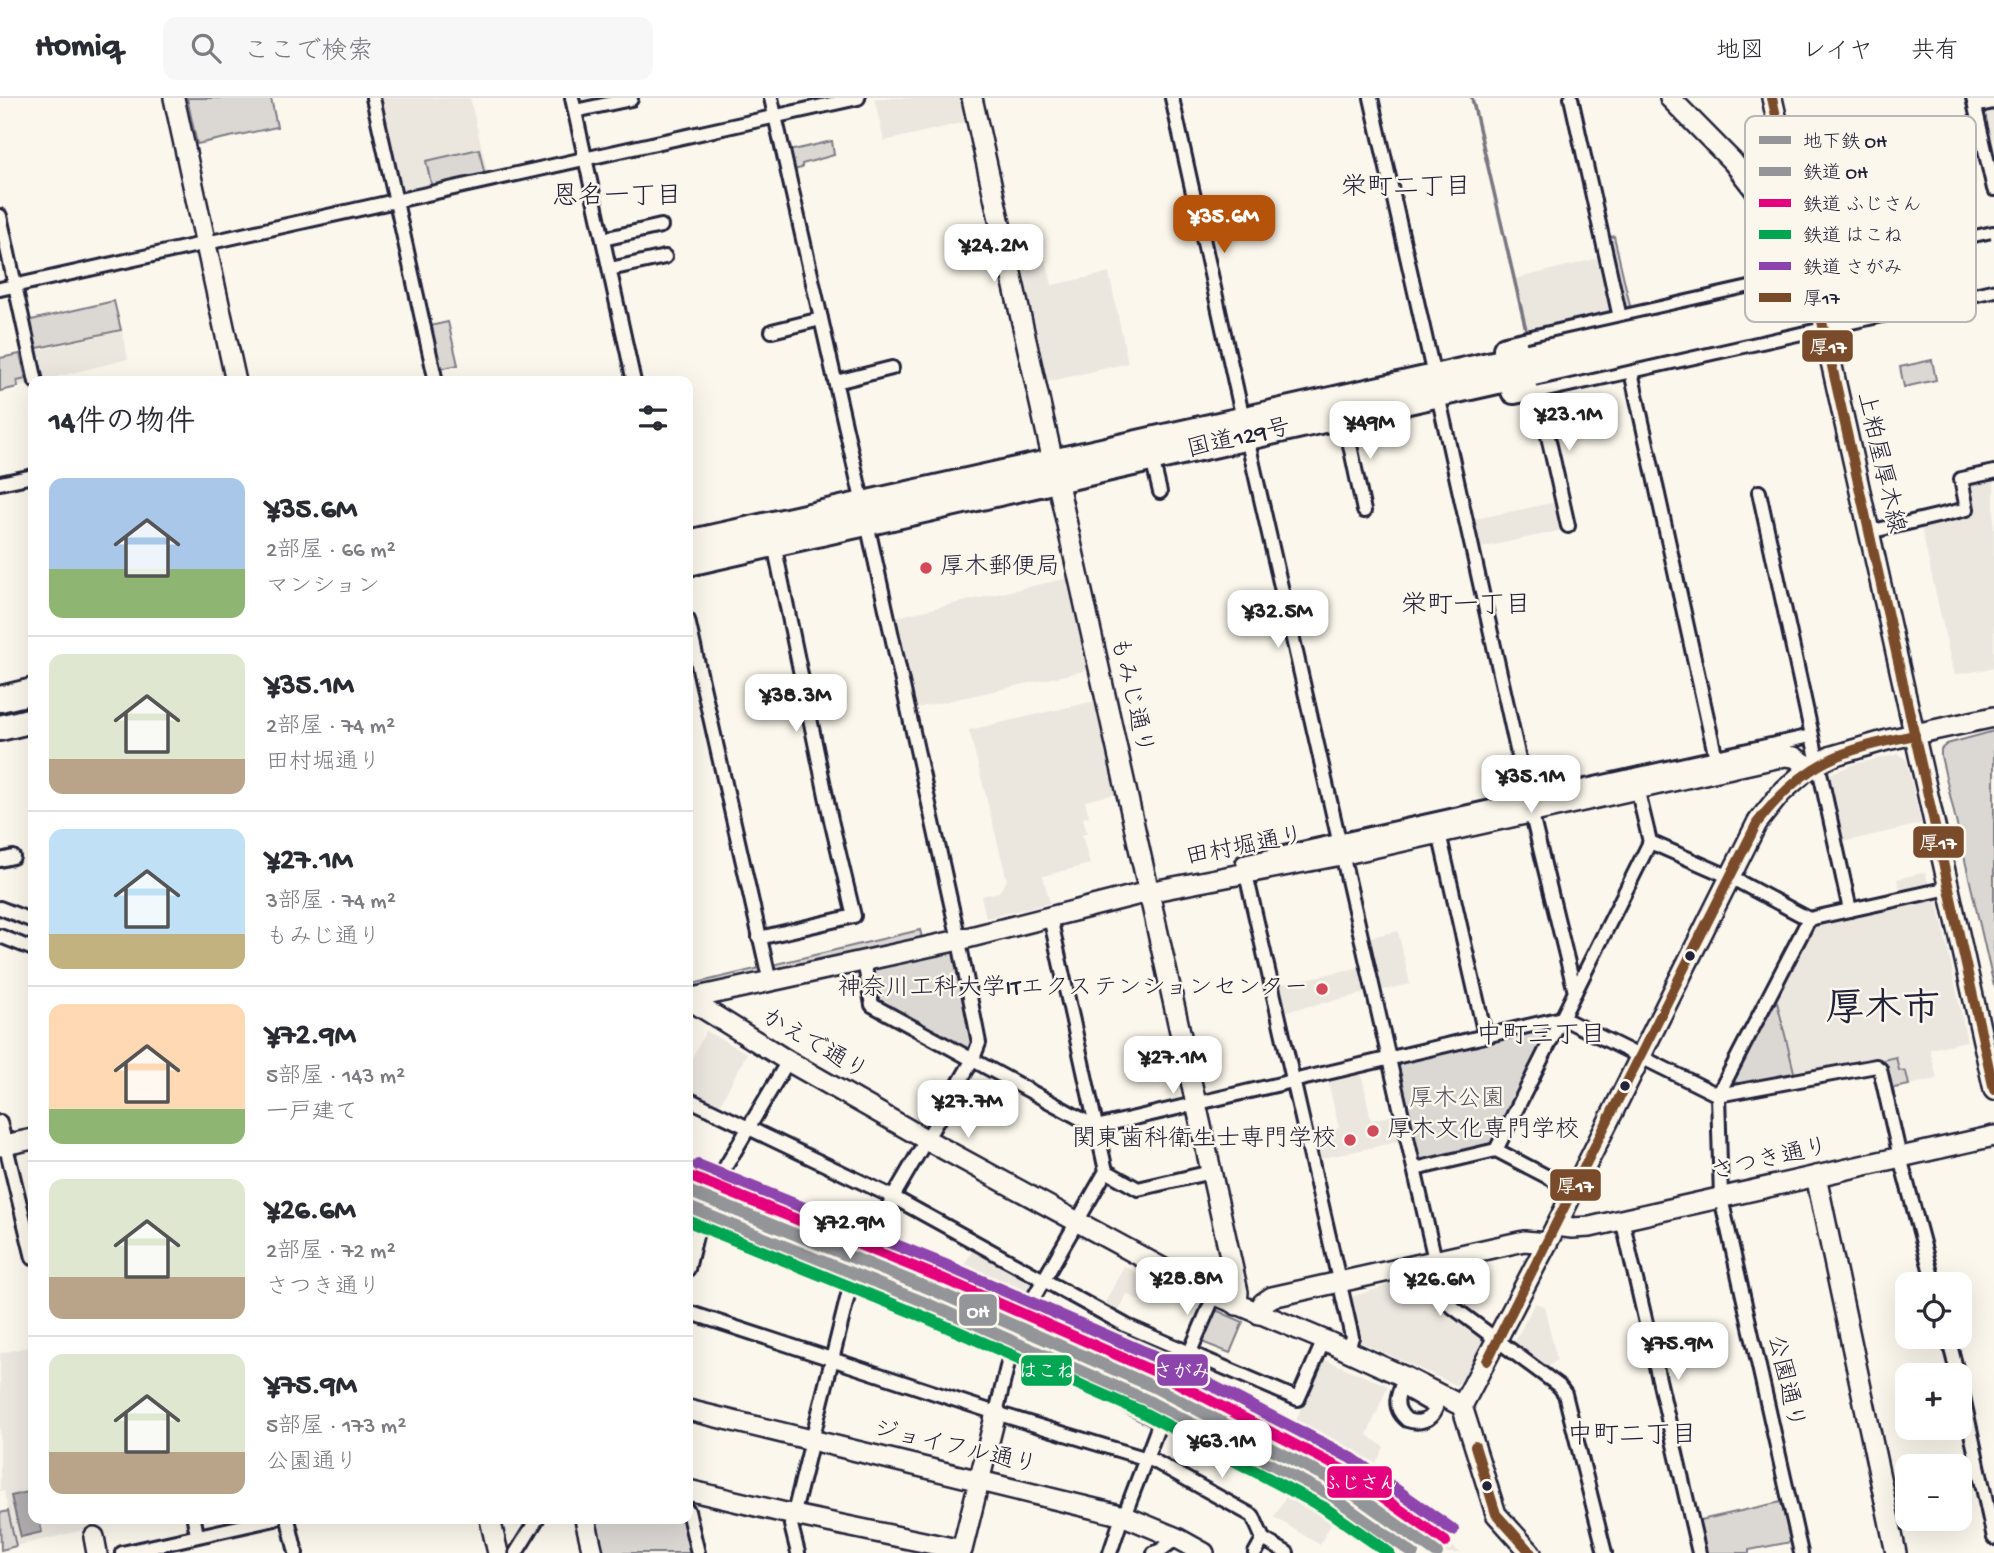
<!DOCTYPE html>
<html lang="ja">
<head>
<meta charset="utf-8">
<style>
	body { margin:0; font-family:"Gochi Hand","Klee One",sans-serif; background:#f7f7f7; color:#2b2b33; height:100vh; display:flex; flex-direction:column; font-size:26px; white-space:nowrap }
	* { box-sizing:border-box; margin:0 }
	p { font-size:23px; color:#7c7c81 }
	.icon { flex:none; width:38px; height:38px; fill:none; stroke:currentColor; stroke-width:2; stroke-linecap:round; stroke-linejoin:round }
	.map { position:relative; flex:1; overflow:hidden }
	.panel { position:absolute; left:28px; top:278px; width:665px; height:1148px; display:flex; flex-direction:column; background:#fff; border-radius:14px; box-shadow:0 7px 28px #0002 }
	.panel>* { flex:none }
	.tools { position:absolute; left:1895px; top:1174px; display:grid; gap:14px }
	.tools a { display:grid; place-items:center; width:77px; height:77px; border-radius:14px; background:#fff; box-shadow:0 7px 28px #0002; font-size:35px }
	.price { position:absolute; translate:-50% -60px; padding:0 16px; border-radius:14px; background:#fff; color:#222; font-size:23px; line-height:46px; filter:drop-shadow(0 2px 4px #0008) }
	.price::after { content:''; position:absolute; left:50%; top:42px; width:21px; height:16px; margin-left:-10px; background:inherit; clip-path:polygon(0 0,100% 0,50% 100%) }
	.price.selected { background:#b45309; color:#fff }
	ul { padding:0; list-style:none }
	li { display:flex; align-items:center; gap:21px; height:175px; padding:0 21px }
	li+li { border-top:2px solid #e1e1e2 }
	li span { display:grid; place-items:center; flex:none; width:196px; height:140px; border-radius:14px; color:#555 }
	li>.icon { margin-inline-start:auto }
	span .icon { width:84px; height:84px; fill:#fffc; stroke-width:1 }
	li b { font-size:30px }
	h2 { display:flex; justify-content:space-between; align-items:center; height:84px; padding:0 21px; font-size:30px }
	header { display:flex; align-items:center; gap:42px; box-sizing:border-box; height:98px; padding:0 35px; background:#fff; border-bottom:2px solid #e1e1e2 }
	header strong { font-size:33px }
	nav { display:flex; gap:38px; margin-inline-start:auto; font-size:24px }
	.search { width:490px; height:63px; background:#f7f7f7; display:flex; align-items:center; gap:18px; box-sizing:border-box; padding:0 24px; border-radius:14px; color:#7c7c81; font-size:26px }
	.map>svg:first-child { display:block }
	.built { fill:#ebe7df }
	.green { fill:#dbd8d3; stroke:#7e7d87; stroke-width:2 }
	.water { fill:#b1aeb0; stroke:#787681; stroke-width:2 }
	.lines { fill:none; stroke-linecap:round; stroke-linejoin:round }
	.stream { stroke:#787681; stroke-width:3.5 }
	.street-casing { stroke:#22223b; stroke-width:18 }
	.secondary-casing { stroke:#22223b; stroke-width:24 }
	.highway-casing { stroke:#22223b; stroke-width:30 }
	.street { stroke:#fbf7ec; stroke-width:12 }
	.secondary { stroke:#fbf7ec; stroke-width:19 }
	.highway { stroke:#fbf7ec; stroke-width:24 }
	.highway-bridge-casing { stroke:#22223b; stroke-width:30; stroke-linecap:butt }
	.highway-bridge { stroke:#fbf7ec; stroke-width:24 }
	.bus-1-casing { stroke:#fbf7ec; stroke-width:16 }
	.bus-1 { stroke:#7a4b2a; stroke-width:10 }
	.rail-1-casing { stroke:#fbf7ec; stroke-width:18 }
	.rail-2-casing { stroke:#fbf7ec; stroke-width:18 }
	.rail-3-casing { stroke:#fbf7ec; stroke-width:18 }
	.rail-4-casing { stroke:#fbf7ec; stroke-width:18 }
	.rail-1 { stroke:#939598; stroke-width:12 }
	.rail-2 { stroke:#e5007d; stroke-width:12 }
	.rail-3 { stroke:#00a651; stroke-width:12 }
	.rail-4 { stroke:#8e44ad; stroke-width:12 }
	.metro-1-casing { stroke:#fbf7ec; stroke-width:18 }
	.metro-1 { stroke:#939598; stroke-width:12 }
	.poi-dot { fill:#d1495b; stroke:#fbf7ec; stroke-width:2.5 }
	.bus-dot { fill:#22223b; stroke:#fbf7ec; stroke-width:2.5 }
	.labels { text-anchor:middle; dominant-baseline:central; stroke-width:5; stroke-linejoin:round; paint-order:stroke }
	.street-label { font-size:24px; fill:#22223b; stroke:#fbf7ec }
	.poi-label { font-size:24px; fill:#22223b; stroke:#fbf7ec; text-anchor:start }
	.park-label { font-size:24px; fill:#505061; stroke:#fbf7ec }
	.neighbourhood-label { font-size:26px; fill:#22223b; stroke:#fbf7ec }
	.town-label { font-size:38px; font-weight:bold; fill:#22223b; stroke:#fbf7ec }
	.key { fill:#fbf7ec; stroke:#bab7b7; stroke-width:2 }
	.key-label { font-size:19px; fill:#22223b }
	.line-badge { stroke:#fbf7ec; stroke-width:2.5 }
	.badge-label { font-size:19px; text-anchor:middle; font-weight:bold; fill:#fff }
</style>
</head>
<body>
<header>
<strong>Homiq</strong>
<div class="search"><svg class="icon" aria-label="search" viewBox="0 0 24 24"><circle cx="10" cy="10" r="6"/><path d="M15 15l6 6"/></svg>ここで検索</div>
<nav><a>地図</a><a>レイヤ</a><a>共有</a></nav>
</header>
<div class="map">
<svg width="1994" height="1455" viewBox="0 0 1994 1455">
	<rect width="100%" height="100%" fill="#fbf7ec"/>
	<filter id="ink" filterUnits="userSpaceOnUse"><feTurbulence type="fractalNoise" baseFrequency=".0143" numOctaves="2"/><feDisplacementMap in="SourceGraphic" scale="14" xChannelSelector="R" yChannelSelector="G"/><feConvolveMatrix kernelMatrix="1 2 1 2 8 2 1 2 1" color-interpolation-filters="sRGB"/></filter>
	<g filter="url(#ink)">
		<g class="built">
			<polygon points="377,0 470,0 488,77 404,97 399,94"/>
			<polygon points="874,0 961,0 966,24 884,43"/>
			<polygon points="1994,10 1994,68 1981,13"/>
			<polygon points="1603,159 1615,214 1528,235 1515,181"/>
			<polygon points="1046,162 1052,187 1109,175 1128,265 1047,284 1021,169"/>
			<polygon points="122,233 128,261 0,293 0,261"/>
			<polygon points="1994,379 1994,570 1954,577 1920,425 1973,414 1968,388 1971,383"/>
			<polygon points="1557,404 1563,432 1476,451 1470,422"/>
			<polygon points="1068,480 1088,572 912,611 891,520"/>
			<polygon points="1095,603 1115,696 1085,703 1089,718 1083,720 1087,735 1082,737 1090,766 1043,778 1050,805 986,820 981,798 999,794 1007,782 969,632"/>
			<polygon points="1898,656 1906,661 1921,726 1838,745 1823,679 1854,666"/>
			<polygon points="1925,774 1929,787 1901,794 1897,781"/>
			<polygon points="1937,800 1967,943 1930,951 1937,981 1889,991 1882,962 1903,957 1795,979 1777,904 1768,906 1809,827"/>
			<polygon points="1398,833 1410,886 1378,893 1366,840"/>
			<polygon points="1361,869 1367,895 1283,914 1277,887"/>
			<polygon points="706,933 747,955 717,1012 688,997 691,987 688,985 688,968"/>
			<polygon points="1361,973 1371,1022 1395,1017 1401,1043 1315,1062 1309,1037 1339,1030 1327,980"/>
			<polygon points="974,1149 1034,1184 1035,1187 1026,1206 1022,1207 957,1180"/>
			<polygon points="1124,1168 1151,1182 1140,1203 1127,1196 1117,1217 1102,1210"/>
			<polygon points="1428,1174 1431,1176 1437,1199 1445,1210 1485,1241 1464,1285 1456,1287 1358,1243 1348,1200"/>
			<polygon points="1535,1205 1544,1208 1557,1262 1544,1272 1513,1247"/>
			<polygon points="33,1248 33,1421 130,1421 16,1448 4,1393 0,1393 0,1255"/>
			<polygon points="1321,1260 1388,1288 1367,1337 1384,1349 1376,1365 1295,1325"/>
			<polygon points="1316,1348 1359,1373 1320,1447 1274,1419"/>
			<polygon points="1362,1374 1426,1424 1460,1455 1382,1455 1333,1428"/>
		</g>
		<g class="green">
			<polygon points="187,0 271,0 277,29 197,46"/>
			<polygon points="832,43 834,57 802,66 802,70 793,72 789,53"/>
			<polygon points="479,51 485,78 432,90 426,63"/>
			<polygon points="1614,138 1631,212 1624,213 1607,140"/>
			<polygon points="114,203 121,232 33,251 27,223"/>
			<polygon points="448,224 458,267 444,270 440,268 430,228"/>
			<polygon points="20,256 26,281 17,283 18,289 0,293 0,260"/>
			<polygon points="1932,262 1936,282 1904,289 1900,269"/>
			<polygon points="1994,633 1994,888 1941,658 1941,651 1947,646"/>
			<polygon points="920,832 923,844 699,894 692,886"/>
			<polygon points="955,852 977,943 969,954 877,901 870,872 872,868"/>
			<path d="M1777,904L1795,978C1777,981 1749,992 1732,983L1775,905Z"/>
			<polygon points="1548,928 1551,932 1492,1048 1420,1064 1417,1062 1395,967 1397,963"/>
			<polygon points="1896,959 1899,972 1906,974 1909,987 1889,991 1883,962"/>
			<polygon points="1218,1213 1243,1224 1230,1255 1199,1243 1210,1214"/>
			<polygon points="1781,1404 1791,1444 1749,1452 1749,1455 1703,1455 1696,1423"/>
			<polygon points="8,1413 16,1448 1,1452 0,1415"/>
			<polygon points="595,1421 685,1421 693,1455 602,1455"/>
		</g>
		<polygon class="water" points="32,1393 33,1421 39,1421 42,1434 21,1439 11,1398"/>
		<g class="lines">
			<polyline class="stream" points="1472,0 1527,236"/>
			<g class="street-casing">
				<g id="street">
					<polyline points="373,0 436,284"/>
					<polyline points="572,0 634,284"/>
					<polyline points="771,0 863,406"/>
					<polyline points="1172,0 1243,321"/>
					<polyline points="1371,0 1434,278"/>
					<polyline points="1571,0 1621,224"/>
					<polyline points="1973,0 1994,91"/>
					<polyline points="1975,8 1994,4"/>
					<polyline points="575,13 631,1"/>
					<polyline points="0,118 36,284"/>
					<polyline points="603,141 661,128"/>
					<polyline points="610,171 665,159"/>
					<polyline points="0,191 858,0"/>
					<polyline points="772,233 821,221"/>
					<polyline points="1630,269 1717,665"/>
					<polyline points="836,284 892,270"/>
					<polyline points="1537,289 1568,428"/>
					<polyline points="1438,297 1528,701 1575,894"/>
					<polyline points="1344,319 1364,413"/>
					<polyline points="1247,340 1443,1197 1450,1207 1559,1288 1565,1296 1605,1455"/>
					<polyline points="1152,361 1160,394"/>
					<polyline points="0,385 33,378"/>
					<polyline points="1759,394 1850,812"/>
					<polyline points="1869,434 1967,411 1961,381 1994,374"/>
					<polyline points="688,522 770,884"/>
					<polyline points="1637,690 1650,744 1730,779 1809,821 1949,790"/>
					<polyline points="1439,735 1485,937"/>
					<polyline points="0,762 13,759"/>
					<polyline points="1243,764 1811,638"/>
					<polyline points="1246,776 1352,1239 1347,1253"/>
					<polyline points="0,810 33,823"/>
					<polyline points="0,838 33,851"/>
					<polyline points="759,840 854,818 831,722 774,446"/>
					<polyline points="864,863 872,907 1096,1029 1562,920 1718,997 1876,968 1880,971 1900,1059 1934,1186"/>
					<polyline points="688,1001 893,1099 1127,1228 1298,1301 1324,1242"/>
					<polyline points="0,1024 33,1160"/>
					<polyline points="1496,1052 1650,744"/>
					<polyline points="1415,1071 1496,1052 1573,1092"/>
					<polyline points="1106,1073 1138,1091 1211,1074"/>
					<polyline points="688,1080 1026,1213"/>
					<polyline points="688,1120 1012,1248 1160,1324"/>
					<polyline points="1622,1121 1699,1455"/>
					<polyline points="688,1171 699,1125 713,1090 788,963"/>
					<polyline points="688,1214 996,1315 1154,1363 1253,1418 1263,1441"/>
					<polyline points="1948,1239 1958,1278"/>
					<path d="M1405,1279C1398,1295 1391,1309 1407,1322C1419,1326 1431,1323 1436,1310L1408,1294L1407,1289L1410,1281"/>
					<polyline points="1960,1285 1994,1440"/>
					<polyline points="996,1315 1012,1248 1026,1213 1106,1073 1050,819"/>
					<polyline points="688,1413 698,1455"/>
					<polyline points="1124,1418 1160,1324 1214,1198"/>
					<polyline points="194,1421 197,1437"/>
					<polyline points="288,1421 296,1455"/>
					<polyline points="122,1455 275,1421"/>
					<polyline points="516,1455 537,1421"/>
					<polyline points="798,1455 791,1427 851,1185 893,1099 972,963 979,945 957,833 867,425"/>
					<polyline points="1110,1455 1119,1428"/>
					<polyline points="1154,1455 1161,1452 1177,1440"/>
					<polyline points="1255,1455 1263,1441 1287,1455"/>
					<polyline points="1801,1455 1721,1100 1718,997 1809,821"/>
				</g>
			</g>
			<g class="secondary-casing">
				<g id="secondary">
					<polyline points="174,0 236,284"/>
					<polyline points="972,0 1238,1194 1237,1207"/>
					<polyline points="1670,0 1733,64 1758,96 1778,108 1795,107"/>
					<polyline points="1772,0 1994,992"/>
					<polyline points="688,901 959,842 1148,794 1341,757 1785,658 1794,659 1810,669"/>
					<polyline points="688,901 788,963 927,1042 1201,1191 1324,1242 1405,1279 1462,1308 1496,1416 1531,1455"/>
					<polyline points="0,1048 33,1041"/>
					<polyline points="1816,1078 1896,1455"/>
					<polyline points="1556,1128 1572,1130 1590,1129 1994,1038"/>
					<polyline points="1259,1216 1263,1205 1272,1199 1524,1143 1547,1145"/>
					<polyline points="1462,1308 1556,1128 1757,725 1781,695 1810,669 1832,658 1887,642 1994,619"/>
					<polyline points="688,1312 1124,1418 1177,1440 1204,1455"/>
					<polyline points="688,1392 794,1417 962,1452 996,1315"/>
					<polyline points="490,1421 498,1455"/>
					<polyline points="585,1421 593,1455"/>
					<polyline points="94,1439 97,1455"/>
				</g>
			</g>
			<g class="highway-casing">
				<g id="highway">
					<polyline points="1506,251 1994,141"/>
					<polyline points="1514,293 1994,186"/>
					<polyline points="688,445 1529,258"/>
					<polyline points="688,465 1533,275"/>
					<polyline points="0,601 33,593"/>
					<polyline points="0,630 33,622"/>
				</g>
			</g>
			<use href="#street" class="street"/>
			<use href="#secondary" class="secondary"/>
			<use href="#highway" class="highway"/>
			<g class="highway-bridge-casing">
				<g id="highway-bridge">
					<polyline points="1529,258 1994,154"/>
					<polyline points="1533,275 1994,171"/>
				</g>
			</g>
			<use href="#highway-bridge" class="highway-bridge"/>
			<g class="bus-1-casing">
				<g id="bus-1">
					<polyline points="1772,0 1994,992"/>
					<path d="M1487,1263L1757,725C1805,663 1841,652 1915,637"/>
					<polyline points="1475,1348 1496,1416 1531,1455"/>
				</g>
			</g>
			<use href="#bus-1" class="bus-1"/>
			<g class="rail-1-casing">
				<polyline id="rail-1" points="688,1108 928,1205 1146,1301 1331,1397 1413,1455"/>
			</g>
			<g class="rail-2-casing">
				<polyline id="rail-2" points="693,1080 938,1179 1158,1276 1344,1373 1445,1444"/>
			</g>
			<g class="rail-3-casing">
				<polyline id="rail-3" points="688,1123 922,1218 1140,1313 1323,1409 1389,1455"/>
			</g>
			<g class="rail-4-casing">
				<polyline id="rail-4" points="698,1067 943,1166 1165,1263 1351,1360 1453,1432"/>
			</g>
			<use href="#rail-1" class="rail-1"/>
			<use href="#rail-2" class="rail-2"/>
			<use href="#rail-3" class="rail-3"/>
			<use href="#rail-4" class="rail-4"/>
			<g class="metro-1-casing">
				<polyline id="metro-1" points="688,1093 933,1192 1152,1288 1338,1385 1437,1455"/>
			</g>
			<use href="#metro-1" class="metro-1"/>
		</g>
	</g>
	<g class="poi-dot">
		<circle cx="926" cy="470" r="7"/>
		<circle cx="1322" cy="891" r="7"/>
		<circle cx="1373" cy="1033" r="7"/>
		<circle cx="1350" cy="1042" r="7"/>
	</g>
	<g class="bus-dot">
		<circle cx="1690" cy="858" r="6"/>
		<circle cx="1625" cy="988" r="6"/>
		<circle cx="1487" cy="1388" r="6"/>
	</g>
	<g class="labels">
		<g class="street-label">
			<text transform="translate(1239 342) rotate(-13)">国道129号</text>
			<text transform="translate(1879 365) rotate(77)">上粕屋厚木線</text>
			<text transform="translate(1130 598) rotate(77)">もみじ通り</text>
			<text transform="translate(1245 750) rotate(-11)">田村堀通り</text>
			<text transform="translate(814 948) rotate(30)">かえで通り</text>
			<text transform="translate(1770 1063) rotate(-13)">さつき通り</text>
			<text transform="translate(1784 1284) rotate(77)">公園通り</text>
			<text transform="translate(955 1351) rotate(13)">ジョイフル通り</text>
		</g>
		<g class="poi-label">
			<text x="940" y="470">厚木郵便局</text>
			<text x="1308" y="891" text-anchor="end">神奈川工科大学ITエクステンションセンター</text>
			<text x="1387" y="1033">厚木文化専門学校</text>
			<text x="1336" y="1042" text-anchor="end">関東歯科衛生士専門学校</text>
		</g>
		<g class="park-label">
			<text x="1457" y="1002">厚木公園</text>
		</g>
		<g class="neighbourhood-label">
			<text x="1406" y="91">栄町二丁目</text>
			<text x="617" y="100">恩名一丁目</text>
			<text x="1466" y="509">栄町一丁目</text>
			<text x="1541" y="939">中町三丁目</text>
			<text x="1632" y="1339">中町二丁目</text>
		</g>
		<g class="town-label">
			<text x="1883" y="914">厚木市</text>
		</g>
	</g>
	<rect x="1745" y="18" width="231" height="206" rx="10" class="key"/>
	<rect x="1759" y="38" width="32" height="8" fill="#939598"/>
	<rect x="1759" y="69" width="32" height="9" fill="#939598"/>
	<rect x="1759" y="101" width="32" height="8" fill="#e5007d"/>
	<rect x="1759" y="132" width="32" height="9" fill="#00a651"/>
	<rect x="1759" y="164" width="32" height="8" fill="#8e44ad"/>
	<rect x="1759" y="195" width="32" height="9" fill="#7a4b2a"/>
	<g class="key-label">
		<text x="1803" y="49">地下鉄 OH</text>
		<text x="1803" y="80">鉄道 OH</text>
		<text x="1803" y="112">鉄道 ふじさん</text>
		<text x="1803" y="143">鉄道 はこね</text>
		<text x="1803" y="175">鉄道 さがみ</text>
		<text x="1803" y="206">厚17</text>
	</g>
	<g class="line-badge">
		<rect x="1801" y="231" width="53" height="34" rx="7" fill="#7a4b2a"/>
		<rect x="1912" y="727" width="53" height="34" rx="7" fill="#7a4b2a"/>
		<rect x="1549" y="1070" width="53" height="34" rx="7" fill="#7a4b2a"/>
		<rect x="958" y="1195" width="40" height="34" rx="7" fill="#939598"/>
		<rect x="1156" y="1255" width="53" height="34" rx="7" fill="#8e44ad"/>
		<rect x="1020" y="1256" width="53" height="33" rx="7" fill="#00a651"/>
		<rect x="1326" y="1367" width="67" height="34" rx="7" fill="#e5007d"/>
	</g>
	<g class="badge-label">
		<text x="1828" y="255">厚17</text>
		<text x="1938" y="751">厚17</text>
		<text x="1575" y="1094">厚17</text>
		<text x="978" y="1219">OH</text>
		<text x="1182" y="1279">さがみ</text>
		<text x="1047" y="1279">はこね</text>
		<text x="1360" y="1391">ふじさん</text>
	</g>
</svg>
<div class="tools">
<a><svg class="icon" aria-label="locate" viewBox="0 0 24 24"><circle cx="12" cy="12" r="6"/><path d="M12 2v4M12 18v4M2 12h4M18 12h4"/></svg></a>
<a>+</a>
<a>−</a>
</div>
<b class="price selected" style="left:1224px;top:157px">¥35.6M</b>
<b class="price" style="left:994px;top:186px">¥24.2M</b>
<b class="price" style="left:1569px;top:355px">¥23.1M</b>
<b class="price" style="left:1370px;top:363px">¥49M</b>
<b class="price" style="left:1278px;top:552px">¥32.5M</b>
<b class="price" style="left:796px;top:636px">¥38.3M</b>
<b class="price" style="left:1531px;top:717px">¥35.1M</b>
<b class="price" style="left:1173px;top:998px">¥27.1M</b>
<b class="price" style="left:968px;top:1042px">¥27.7M</b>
<b class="price" style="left:850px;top:1163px">¥72.9M</b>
<b class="price" style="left:1187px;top:1219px">¥28.8M</b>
<b class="price" style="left:1440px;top:1220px">¥26.6M</b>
<b class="price" style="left:1678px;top:1284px">¥75.9M</b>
<b class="price" style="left:1222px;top:1382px">¥63.1M</b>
<section class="panel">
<h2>14件の物件<svg class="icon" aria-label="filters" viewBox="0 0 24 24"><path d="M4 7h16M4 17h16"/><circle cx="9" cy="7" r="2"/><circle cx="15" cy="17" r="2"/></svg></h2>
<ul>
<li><span style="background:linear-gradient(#a9c7e8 65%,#8fb573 0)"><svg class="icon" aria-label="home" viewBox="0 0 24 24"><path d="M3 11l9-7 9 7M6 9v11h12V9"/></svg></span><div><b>¥35.6M</b><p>2部屋 · 66 m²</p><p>マンション</p></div></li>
<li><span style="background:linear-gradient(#dfe7d0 75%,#b9a48a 0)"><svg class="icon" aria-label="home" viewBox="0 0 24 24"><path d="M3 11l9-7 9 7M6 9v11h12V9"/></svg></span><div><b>¥35.1M</b><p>2部屋 · 74 m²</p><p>田村堀通り</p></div></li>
<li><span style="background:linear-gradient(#bfe0f5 75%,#c2b280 0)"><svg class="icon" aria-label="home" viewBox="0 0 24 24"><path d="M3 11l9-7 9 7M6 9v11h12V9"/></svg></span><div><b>¥27.1M</b><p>3部屋 · 74 m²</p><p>もみじ通り</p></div></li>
<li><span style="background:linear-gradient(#ffd9b3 75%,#8fb573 0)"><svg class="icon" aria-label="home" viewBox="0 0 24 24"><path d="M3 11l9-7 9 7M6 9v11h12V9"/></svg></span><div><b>¥72.9M</b><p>5部屋 · 143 m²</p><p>一戸建て</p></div></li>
<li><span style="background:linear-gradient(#dfe7d0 70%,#b9a48a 0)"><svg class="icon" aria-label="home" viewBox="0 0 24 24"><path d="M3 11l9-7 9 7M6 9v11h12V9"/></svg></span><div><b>¥26.6M</b><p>2部屋 · 72 m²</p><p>さつき通り</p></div></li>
<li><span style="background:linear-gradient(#dfe7d0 70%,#b9a48a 0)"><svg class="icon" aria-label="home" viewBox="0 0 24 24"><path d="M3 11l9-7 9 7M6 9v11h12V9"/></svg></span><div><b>¥75.9M</b><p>5部屋 · 173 m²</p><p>公園通り</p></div></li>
</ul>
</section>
</div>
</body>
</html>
